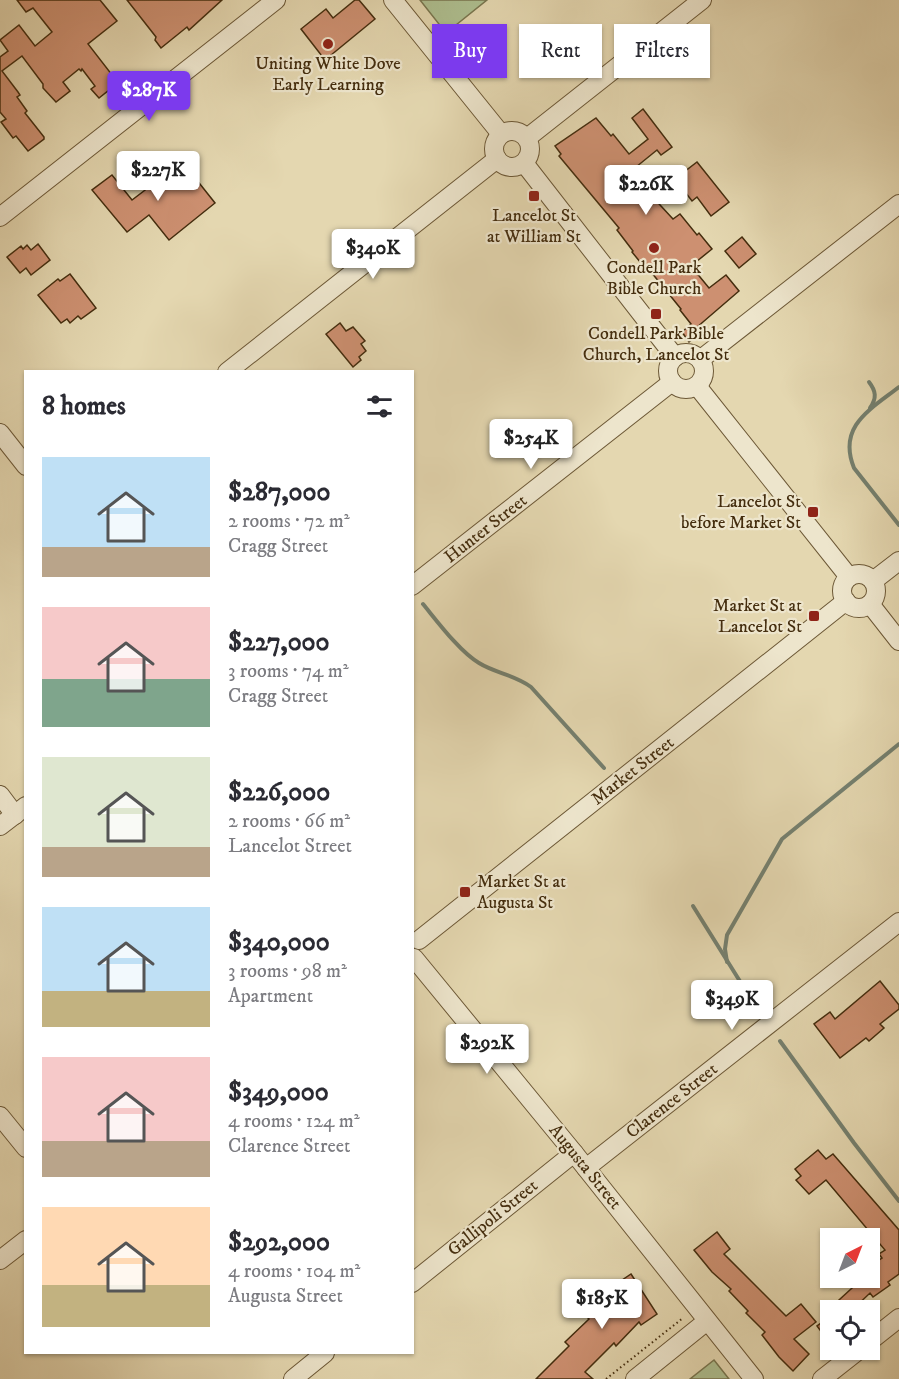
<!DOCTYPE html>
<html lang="en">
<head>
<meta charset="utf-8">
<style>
	body { margin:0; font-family:"IM FELL DW Pica",serif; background:#f7f7f7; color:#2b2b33; height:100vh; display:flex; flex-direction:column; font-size:22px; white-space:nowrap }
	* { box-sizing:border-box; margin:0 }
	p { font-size:20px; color:#7c7c81 }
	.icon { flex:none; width:33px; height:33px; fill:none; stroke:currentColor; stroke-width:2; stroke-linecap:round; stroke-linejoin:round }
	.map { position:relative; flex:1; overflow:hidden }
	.drawer { position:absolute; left:24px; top:370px; width:390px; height:984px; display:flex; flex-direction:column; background:#fff; border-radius:0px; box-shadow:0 2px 4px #0004 }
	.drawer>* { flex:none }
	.top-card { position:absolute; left:432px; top:24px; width:376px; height:54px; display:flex; gap:12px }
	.needle { width:39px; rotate:42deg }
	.tools { position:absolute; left:820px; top:1228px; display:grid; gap:12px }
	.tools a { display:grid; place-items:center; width:60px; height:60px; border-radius:0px; background:#fff; box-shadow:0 2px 4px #0004; font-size:30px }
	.price { position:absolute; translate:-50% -51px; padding:0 14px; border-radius:6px; background:#fff; color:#222; font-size:20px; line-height:39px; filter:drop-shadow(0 2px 3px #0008) }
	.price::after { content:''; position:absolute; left:50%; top:36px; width:18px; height:14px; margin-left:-9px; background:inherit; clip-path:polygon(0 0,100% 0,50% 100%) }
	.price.selected { background:#7c3aed; color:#fff }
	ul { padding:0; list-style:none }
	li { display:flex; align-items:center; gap:18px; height:150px; padding:0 18px }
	li span { display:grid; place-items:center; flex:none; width:168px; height:120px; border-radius:0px; color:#555 }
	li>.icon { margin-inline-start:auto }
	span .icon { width:72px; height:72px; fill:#fffc; stroke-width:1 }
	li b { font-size:26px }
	h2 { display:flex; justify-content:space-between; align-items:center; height:72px; padding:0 18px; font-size:26px }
	.pill { padding:0 21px; border-radius:0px; background:#fff; box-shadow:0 2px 4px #0004; font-size:21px; line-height:54px }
	.pill.selected { background:#7c3aed; color:#fff }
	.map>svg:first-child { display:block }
	.green { fill:#aebf90; stroke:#79764f; stroke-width:1.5 }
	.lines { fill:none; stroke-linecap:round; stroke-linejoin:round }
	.stream { stroke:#75806f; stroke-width:4 }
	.building { fill:#cd9071; stroke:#442d0e; stroke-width:1.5 }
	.minor-casing { stroke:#6c5836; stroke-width:20 }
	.path { stroke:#442d0e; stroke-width:2; stroke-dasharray:1.5 3; stroke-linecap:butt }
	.minor { stroke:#ede5cc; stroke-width:18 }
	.poi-dot { fill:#8f2418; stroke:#ede5cc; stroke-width:2 }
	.labels { text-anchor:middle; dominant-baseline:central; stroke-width:4.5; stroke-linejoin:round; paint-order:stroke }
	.poi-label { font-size:18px; fill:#442d0e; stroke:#ede5cc }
	.street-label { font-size:18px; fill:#442d0e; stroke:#ede5cc }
</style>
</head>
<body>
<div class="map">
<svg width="899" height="1379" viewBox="0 0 899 1379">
	<rect width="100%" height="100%" fill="#e4d7b0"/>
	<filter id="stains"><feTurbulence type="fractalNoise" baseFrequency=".00333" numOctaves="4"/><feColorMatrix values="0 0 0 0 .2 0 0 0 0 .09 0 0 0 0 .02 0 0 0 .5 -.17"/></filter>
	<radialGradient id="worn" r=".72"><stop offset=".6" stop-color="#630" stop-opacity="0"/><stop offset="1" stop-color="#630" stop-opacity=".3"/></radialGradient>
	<g class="green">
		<polygon points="420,0 487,0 446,33"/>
		<polygon points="714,1360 729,1379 690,1379"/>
	</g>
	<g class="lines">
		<g class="stream">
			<path d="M869,382C876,391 877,398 870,408"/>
			<path d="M899,387C871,409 837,426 854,468L899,525"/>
			<path d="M423,604C437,621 460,652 479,663C495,673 515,675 531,687L604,768"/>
			<polyline points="693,906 756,1007"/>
			<polyline points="727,962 725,949 727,935 782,839 899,744"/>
			<polyline points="780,1041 854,1143 899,1201"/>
		</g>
	</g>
	<g class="building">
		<polygon points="17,0 100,0 117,21 88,44 116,80 112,83 114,86 99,98 91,89 95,86 82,69 81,71 79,69 63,82 70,91 56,102 43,88 43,84 22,56 2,71 18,92 20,95 17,97 27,111 25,113 44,137 44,139 28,151 16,136 13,138 1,122 6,119 0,112 0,57 8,51 0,40 19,25 35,46 52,32 33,8 26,12"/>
		<polygon points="127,0 222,0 189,30 187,27 161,48 155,40 156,37"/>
		<polygon points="355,0 359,0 375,19 325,60 301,29 326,9 333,18"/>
		<polygon points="643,109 672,147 661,155 657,150 636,167 654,189 649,193 673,219 680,214 697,235 699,233 712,249 691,266 709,288 726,275 739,291 696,328 700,333 689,342 682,332 691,324 680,310 681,309 647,267 645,268 632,252 633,251 617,230 619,228 559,156 561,154 555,146 596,118 611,136 613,134 629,154 648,139 632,118"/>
		<polygon points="697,162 729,202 711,216 697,197 692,201 675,179"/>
		<polygon points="178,165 192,182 196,179 215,203 169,240 149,215 127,232 92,190 112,175 132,200"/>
		<polygon points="742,237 756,254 739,268 725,251"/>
		<polygon points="38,244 50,260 31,275 26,268 20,273 7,257 21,246 23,249 27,245 31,250"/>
		<polygon points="70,274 96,308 81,319 78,316 70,323 67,319 61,323 38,295 58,279 60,281"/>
		<polygon points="340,323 346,331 353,327 365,341 361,344 366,351 359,357 361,360 353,367 326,334"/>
		<polygon points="880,981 899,1005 899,1009 880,1024 884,1028 869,1041 866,1038 840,1058 814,1024 830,1012 835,1019"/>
		<polygon points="818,1150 826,1159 833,1154 899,1230 899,1274 888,1282 890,1285 873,1297 870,1293 851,1311 839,1300 863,1278 870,1278 870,1266 882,1258 879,1254 885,1250 826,1180 809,1194 796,1180 801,1176 795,1169"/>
		<polygon points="717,1232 730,1249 724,1254 786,1316 801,1304 816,1322 794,1339 809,1354 793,1371 779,1357 762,1335 765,1332 746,1313 748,1311 729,1291 731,1289 712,1272 694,1250"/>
		<polygon points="631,1274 657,1314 641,1325 639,1322 616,1346 614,1343 585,1372 593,1379 536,1379 569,1346 565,1342 589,1319 586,1316 608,1294 606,1291"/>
		<polygon points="831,1316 831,1345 817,1326"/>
	</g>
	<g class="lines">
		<g class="minor-casing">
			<g id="minor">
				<polyline points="393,0 501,134"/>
				<circle cx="512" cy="149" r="18"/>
				<polyline points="527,138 702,0"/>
				<polyline points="524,163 675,357"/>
				<polyline points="0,217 276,0"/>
				<circle cx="686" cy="371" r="18"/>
				<polyline points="701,359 899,204"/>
				<polyline points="227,372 497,159"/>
				<polyline points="697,386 849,577"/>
				<polyline points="0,433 26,466"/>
				<circle cx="859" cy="591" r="17"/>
				<polyline points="873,581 899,561"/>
				<polyline points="412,586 672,382"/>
				<polyline points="870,604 899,641"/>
				<polyline points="0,795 15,815"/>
				<polyline points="0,826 26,806"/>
				<polyline points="419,940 846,601"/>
				<polyline points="414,958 574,1153 754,1379"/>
				<polyline points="0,1116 26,1148"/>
				<polyline points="586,1168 899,922"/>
				<polyline points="0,1260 26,1240"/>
				<polyline points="412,1283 574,1153"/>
				<polyline points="870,1341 899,1318"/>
				<polyline points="293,1379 325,1353"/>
				<polyline points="635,1379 707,1321"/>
				<polyline points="822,1379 859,1350"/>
			</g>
		</g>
		<polyline class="path" points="606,1379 683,1318"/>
		<use href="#minor" class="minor"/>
	</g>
	<g class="poi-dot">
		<circle cx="328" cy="44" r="6"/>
		<rect x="528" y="190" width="12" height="12" rx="3"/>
		<circle cx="654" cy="248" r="6"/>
		<rect x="650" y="308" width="12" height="12" rx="3"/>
		<rect x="807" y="506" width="12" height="12" rx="3"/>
		<rect x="808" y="610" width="12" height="12" rx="3"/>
		<rect x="459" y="886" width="12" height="12" rx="3"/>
	</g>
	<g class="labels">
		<g class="poi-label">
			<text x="328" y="64">Uniting White Dove<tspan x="328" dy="21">Early Learning</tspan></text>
			<text x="534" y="216">Lancelot St<tspan x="534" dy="21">at William St</tspan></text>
			<text x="654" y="268">Condell Park<tspan x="654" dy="21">Bible Church</tspan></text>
			<text x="656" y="334">Condell Park Bible<tspan x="656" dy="21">Church, Lancelot St</tspan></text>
			<text x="801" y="502" text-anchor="end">Lancelot St<tspan x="801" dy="21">before Market St</tspan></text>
			<text x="802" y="606" text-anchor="end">Market St at<tspan x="802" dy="21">Lancelot St</tspan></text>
			<text x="477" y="882" text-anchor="start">Market St at<tspan x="477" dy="21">Augusta St</tspan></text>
		</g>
		<g class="street-label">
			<text transform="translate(486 529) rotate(-38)">Hunter Street</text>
			<text transform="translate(633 771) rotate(-38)">Market Street</text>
			<text transform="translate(672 1101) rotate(-38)">Clarence Street</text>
			<text transform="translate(585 1167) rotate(51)">Augusta Street</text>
			<text transform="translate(493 1218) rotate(-39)">Gallipoli Street</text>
		</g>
	</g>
	<rect width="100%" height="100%" filter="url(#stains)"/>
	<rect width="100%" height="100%" fill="url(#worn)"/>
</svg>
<div class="tools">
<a><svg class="needle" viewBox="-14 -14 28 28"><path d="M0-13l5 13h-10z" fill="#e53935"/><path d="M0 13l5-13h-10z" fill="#7c7c81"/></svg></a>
<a><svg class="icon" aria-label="locate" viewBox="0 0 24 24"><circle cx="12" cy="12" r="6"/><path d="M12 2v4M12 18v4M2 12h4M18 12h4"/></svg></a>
</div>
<b class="price selected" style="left:149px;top:122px">$287K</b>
<b class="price" style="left:158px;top:202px">$227K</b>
<b class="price" style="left:646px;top:216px">$226K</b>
<b class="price" style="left:373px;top:280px">$340K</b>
<b class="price" style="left:531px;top:470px">$254K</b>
<b class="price" style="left:732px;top:1031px">$349K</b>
<b class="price" style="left:487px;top:1075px">$292K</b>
<b class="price" style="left:602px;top:1330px">$185K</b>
<div class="top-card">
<a class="pill selected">Buy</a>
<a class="pill">Rent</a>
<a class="pill">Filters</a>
</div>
<section class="drawer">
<h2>8 homes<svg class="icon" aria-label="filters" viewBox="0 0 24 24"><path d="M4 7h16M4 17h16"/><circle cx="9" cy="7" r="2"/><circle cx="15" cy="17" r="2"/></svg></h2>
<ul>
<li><span style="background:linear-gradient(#bfe0f5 75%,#b9a48a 0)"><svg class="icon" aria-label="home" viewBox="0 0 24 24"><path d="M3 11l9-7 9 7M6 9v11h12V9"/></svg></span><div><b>$287,000</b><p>2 rooms · 72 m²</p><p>Cragg Street</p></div></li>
<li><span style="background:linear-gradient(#f6c9c9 60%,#7fa58c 0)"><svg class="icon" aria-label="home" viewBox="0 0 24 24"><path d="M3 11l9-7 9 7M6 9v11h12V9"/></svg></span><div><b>$227,000</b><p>3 rooms · 74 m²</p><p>Cragg Street</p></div></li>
<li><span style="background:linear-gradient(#dfe7d0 75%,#b9a48a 0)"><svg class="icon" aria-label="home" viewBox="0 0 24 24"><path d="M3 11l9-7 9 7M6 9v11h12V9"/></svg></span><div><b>$226,000</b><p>2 rooms · 66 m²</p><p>Lancelot Street</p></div></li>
<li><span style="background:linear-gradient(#bfe0f5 70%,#c2b280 0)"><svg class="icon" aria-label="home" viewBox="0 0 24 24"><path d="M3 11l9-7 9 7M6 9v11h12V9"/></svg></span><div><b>$340,000</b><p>3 rooms · 98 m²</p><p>Apartment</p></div></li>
<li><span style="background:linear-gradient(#f6c9c9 70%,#b9a48a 0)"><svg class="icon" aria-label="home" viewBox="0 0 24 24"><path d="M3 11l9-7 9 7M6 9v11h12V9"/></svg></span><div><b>$349,000</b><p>4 rooms · 124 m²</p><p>Clarence Street</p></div></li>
<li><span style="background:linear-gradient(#ffd9b3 65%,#c2b280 0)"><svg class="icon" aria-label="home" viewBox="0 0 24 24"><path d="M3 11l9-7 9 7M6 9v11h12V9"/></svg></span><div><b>$292,000</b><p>4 rooms · 104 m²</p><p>Augusta Street</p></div></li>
</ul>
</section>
</div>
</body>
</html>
